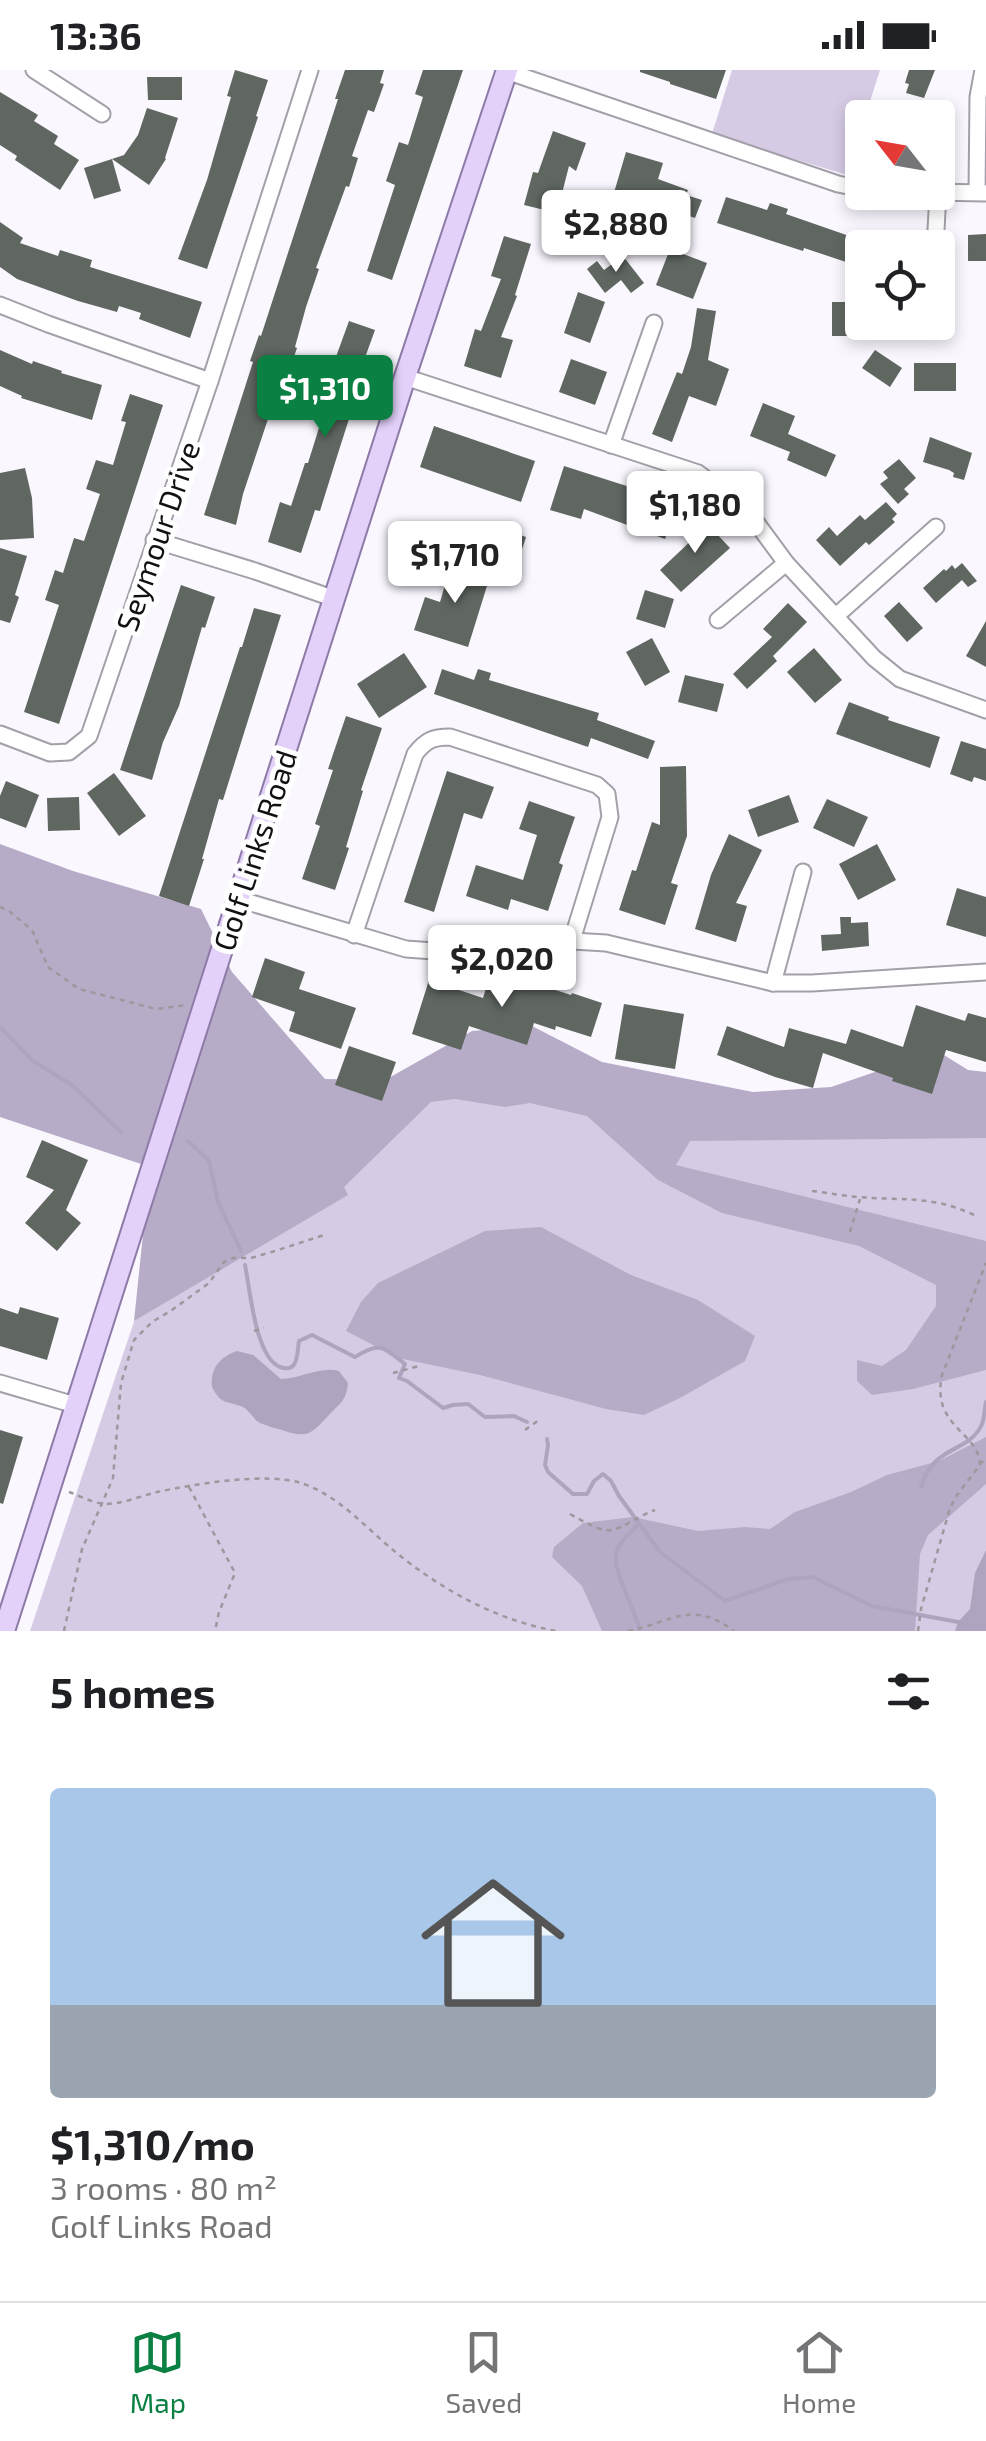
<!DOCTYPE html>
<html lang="en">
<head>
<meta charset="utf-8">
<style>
	body { margin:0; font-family:"Exo 2",sans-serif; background:#f6f6f6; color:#202124; height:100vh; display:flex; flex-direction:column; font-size:38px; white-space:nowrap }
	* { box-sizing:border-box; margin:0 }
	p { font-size:32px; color:#757577 }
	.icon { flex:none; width:55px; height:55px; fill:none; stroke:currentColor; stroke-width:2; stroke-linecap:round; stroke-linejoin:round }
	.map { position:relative; height:1561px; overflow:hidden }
	.panel { display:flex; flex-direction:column; background:#fff; flex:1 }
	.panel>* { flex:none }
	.needle { width:65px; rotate:301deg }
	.buttons { position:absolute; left:845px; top:30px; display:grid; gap:20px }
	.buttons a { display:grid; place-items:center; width:110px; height:110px; border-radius:10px; background:#fff; box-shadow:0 5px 15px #0003; font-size:50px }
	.price { position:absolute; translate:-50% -85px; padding:0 22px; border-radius:10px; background:#fff; color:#222; font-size:32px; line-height:65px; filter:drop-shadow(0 2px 5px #0008) }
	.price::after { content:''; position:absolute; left:50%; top:60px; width:30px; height:22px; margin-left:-15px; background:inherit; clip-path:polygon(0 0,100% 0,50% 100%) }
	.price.current { background:#0b8043; color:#fff }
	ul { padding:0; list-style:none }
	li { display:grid; align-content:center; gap:20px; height:530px; padding:0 50px }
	li span { display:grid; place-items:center; height:310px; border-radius:10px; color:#555 }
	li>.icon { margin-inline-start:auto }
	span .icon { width:180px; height:180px; fill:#fffc; stroke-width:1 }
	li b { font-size:42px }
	h2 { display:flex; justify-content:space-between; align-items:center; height:120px; padding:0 50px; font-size:42px }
	.status { display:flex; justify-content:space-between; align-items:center; height:70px; padding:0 50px; background:#fff; direction:ltr }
	.status svg { height:28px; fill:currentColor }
	.tabs { display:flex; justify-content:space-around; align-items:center; height:140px; border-top:2px solid #e0e0e0; background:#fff; font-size:28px; color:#757577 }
	.tabs a { display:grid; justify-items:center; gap:5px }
	.tabs .current { color:#0b8043 }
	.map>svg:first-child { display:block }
	.green { fill:#d6cbe4 }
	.forest { fill:#b7acc7 }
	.water { fill:#afa4bf }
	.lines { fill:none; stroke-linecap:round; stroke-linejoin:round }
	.stream { stroke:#afa4bf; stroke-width:4 }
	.building { fill:#606761 }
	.minor-casing { stroke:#a4a0a9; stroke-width:19 }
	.major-casing { stroke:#8e7aa7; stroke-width:24 }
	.path { stroke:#9b989e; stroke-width:2.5; stroke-dasharray:5 5; stroke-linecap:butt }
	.minor { stroke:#fff; stroke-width:15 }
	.major { stroke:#e3d1fa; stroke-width:20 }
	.labels { text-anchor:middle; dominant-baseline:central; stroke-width:10; stroke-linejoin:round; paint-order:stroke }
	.street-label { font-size:30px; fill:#111013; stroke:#fff }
</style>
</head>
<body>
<div class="status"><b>13:36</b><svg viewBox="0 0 49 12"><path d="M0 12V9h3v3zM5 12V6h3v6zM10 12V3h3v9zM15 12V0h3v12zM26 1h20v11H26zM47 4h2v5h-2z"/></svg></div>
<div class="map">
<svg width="986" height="1561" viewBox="0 0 986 1561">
	<rect width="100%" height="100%" fill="#faf7ff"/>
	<g class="green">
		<polygon points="732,0 880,0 865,47 862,48 862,55 847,105 712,64"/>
		<polygon points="471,986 650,1017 986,1036 986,1561 30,1561 217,1005 373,1049"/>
	</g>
	<g class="forest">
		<polygon points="0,774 73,801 201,839 232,902 325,1009 385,1010 472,961 532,956 602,992 753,1022 831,1017 910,990 944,985 968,1000 986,1002 986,1068 690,1071 676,1095 986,1171 986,1300 913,1319 872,1325 857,1311 857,1290 882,1296 906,1280 936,1236 936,1215 859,1176 722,1143 658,1110 587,1046 530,1033 505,1037 455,1029 431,1032 344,1117 348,1125 134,1251 150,1097 0,1047"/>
		<polygon points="541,1157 631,1205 698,1230 755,1266 745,1291 680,1328 644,1345 606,1339 480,1305 398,1288 346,1261 361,1232 378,1213 485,1161"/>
		<polygon points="986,1367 986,1414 928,1465 920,1484 915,1561 602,1561 582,1516 552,1487 554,1477 583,1453 633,1447 698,1461 745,1457 770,1459 795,1442 851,1422 887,1405 939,1391"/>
	</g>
	<g class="water">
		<path d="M237,1281L253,1285L281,1309C301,1309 319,1296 339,1301L348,1313C346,1332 340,1333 329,1345C311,1364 308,1369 282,1360C275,1358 267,1356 260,1353C253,1349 250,1341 243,1337C226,1330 222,1336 212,1317C210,1298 220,1287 237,1281Z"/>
		<polygon points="986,1480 986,1561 955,1561 958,1552 970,1539 975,1503"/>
	</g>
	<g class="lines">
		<g class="stream">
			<polyline points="0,957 32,990 73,1016 121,1062"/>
			<polyline points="188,1071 209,1091 218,1132 241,1181"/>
			<path d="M245,1195C250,1218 255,1287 280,1297C299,1304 297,1282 299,1271L312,1265L355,1287C380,1271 383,1277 405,1294L399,1308L407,1311L443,1338L453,1335L468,1334L485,1347L514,1346L527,1352"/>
			<polyline points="547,1369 548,1375 545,1395 548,1402 573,1424 587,1424 594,1411 603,1404 611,1411 619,1426"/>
			<path d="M921,1417C933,1375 968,1383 981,1356C985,1349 984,1340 986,1332"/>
			<polyline points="619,1426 660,1482 725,1531 788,1509 813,1507 872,1536 958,1552"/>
			<path d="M638,1454C632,1462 618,1472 616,1485C613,1502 636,1542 640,1561"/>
		</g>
	</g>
	<g class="building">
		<polygon points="235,0 268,10 256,46 258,47 207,199 178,189 207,110 231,27 227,26"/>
		<polygon points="345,0 384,0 380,13 384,14 374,42 368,40 352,86 358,88 349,117 346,116 316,198 319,199 306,237 295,277 297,278 288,304 285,302 270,343 243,424 236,455 204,445 253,292 250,291 259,265 261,266 338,29 335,29"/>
		<polygon points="423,0 463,0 392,210 367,201 395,115 386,111 399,72 408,75 423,27 415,24"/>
		<polygon points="640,0 726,0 716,29 670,14 670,12 640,2"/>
		<polygon points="909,0 935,0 924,28 906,23 909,14 905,13"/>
		<polygon points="147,7 182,7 182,30 148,30"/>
		<polygon points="0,22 38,45 34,51 58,66 54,74 79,90 60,120 15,90 17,86 0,75"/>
		<polygon points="147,38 178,48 165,88 166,89 149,115 112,89 124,85 138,65"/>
		<polygon points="553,61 586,73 576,101 569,96 557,143 524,135 533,102 538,103"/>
		<polygon points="626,82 663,93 658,109 688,120 686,125 702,130 695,148 677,142 673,153 660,148 663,140 613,126"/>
		<polygon points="112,89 121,121 94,129 84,98"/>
		<polygon points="726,127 767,140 770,133 788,139 786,144 878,176 878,178 851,178 846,192 804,178 803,181 717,153"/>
		<polygon points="0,152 23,168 20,173 58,186 60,180 92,190 90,197 202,232 190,268 139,249 141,243 119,236 117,242 78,231 17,209 0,197"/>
		<polygon points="986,164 986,191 968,191 968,165"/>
		<polygon points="504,166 531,174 515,225 517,226 501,267 513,270 501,308 464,296 475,259 481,261 501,209 491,206"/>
		<polygon points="670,179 707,193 693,229 656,215"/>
		<polygon points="623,186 644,213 631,223 621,210 605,223 587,199 597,191 604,200"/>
		<polygon points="578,222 605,232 590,273 564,263"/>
		<polygon points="832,232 852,232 851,266 832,266"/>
		<polygon points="697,238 716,241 708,290 729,299 716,336 689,326 672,372 652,364 677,302 682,304 691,277"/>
		<polygon points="349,251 375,260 358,307 362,308 334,396 320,441 315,440 301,483 268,472 280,432 291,436 305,393 308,393 324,342 317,339"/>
		<polygon points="0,280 32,294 33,291 62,301 61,303 102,315 92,350 21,328 22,326 0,316"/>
		<polygon points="875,280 902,298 890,317 862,298"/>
		<polygon points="571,289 607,302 595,335 559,322"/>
		<rect x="914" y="293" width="42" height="28"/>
		<polygon points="130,324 163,335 59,654 24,642 59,535 45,530 55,500 63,503 74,468 84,471 100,424 86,419 96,390 113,395 126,352 121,351"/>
		<polygon points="763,333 795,346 788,364 836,385 826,407 787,390 790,382 750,366"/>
		<polygon points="434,356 535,391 521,432 420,397"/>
		<polygon points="930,367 972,383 964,410 953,407 954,403 949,400 923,392"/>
		<polygon points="899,389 916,408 904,419 909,424 898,434 880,414 888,408 883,402"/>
		<polygon points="564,396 636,419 635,423 676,437 665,469 584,439 581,449 550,440"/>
		<polygon points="25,398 32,428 34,468 0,470 0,403"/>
		<polygon points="886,432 897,444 892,449 895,452 869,475 866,472 840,496 816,470 829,457 837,466 860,445 865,450"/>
		<polygon points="702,448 730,478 681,522 660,500 695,467 688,460"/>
		<polygon points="495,457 526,467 514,504 484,495"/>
		<polygon points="0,478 27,486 15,525 19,527 10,553 0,550"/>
		<polygon points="452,491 491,503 468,577 414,560 425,527 440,532"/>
		<polygon points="962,493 977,511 968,517 962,510 936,533 923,518 944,499 946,501 952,495 955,499"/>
		<polygon points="181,515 215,527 205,558 202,557 179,636 163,672 152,710 120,700"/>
		<polygon points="645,520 674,529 665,558 636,549"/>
		<polygon points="899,532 923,558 907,572 884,546"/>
		<polygon points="788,533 807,552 773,586 777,591 747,619 733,604 772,567 763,559"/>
		<polygon points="254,538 281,545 223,730 219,729 202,789 204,789 189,836 159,826 240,577 242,577"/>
		<polygon points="986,551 986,597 966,586"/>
		<polygon points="652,568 670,602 645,616 626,582"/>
		<polygon points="814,578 842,610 815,633 787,602"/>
		<polygon points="404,583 427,617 379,648 357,614"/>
		<polygon points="442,599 474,610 478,599 491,603 489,610 599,643 597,650 655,671 648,689 591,668 588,677 434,624"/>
		<polygon points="685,605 724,614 717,642 678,632"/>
		<polygon points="849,632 889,647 888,650 940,667 930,698 836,664"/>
		<polygon points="346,646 382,658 361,720 363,721 346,777 349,778 335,820 302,809 320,756 315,754 333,700 328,699"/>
		<polygon points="961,671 986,679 986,711 974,707 972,712 950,704"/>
		<polygon points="686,696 687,766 671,813 678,815 665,855 619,840 632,800 636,801 652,752 660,755 660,697"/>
		<polygon points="447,701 494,717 482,749 464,743 434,842 404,832"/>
		<polygon points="114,703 146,746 119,766 87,723"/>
		<polygon points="6,711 39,725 26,758 0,748 0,726"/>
		<polygon points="789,725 799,752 758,767 748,740"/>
		<polygon points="79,727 80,760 48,761 47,728"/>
		<polygon points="827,729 868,747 854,777 813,758"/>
		<polygon points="529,731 575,747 559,793 563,795 548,841 511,829 508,840 466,826 476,795 523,810 537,765 519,759"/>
		<polygon points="729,764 762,780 736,833 747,836 736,872 695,859 711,805"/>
		<polygon points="877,774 896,810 858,830 839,794"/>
		<polygon points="957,818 986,827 986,867 946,855"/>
		<polygon points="840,847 851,847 851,853 868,852 869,876 822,881 821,865 841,864"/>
		<polygon points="265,888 305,902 299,919 356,938 341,979 289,961 295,942 252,927"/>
		<polygon points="493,896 547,914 546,917 571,925 572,923 602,933 591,967 556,956 555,960 534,953 527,975 469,956 461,980 412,964 429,910 483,928"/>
		<polygon points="624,934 684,944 675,999 615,989"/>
		<polygon points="916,935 965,951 968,943 986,948 986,992 946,980 932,1024 892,1011 893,1008 823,983 813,1018 775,1007 717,985 727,956 784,977 789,958 846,974 851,959 903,977"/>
		<polygon points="349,976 396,992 382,1031 335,1015"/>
		<polygon points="42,1070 88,1090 66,1140 81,1153 57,1181 25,1153 54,1120 26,1107"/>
		<polygon points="20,1237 59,1248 47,1290 0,1276 0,1238 18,1244"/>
		<polygon points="0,1360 23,1367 3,1434 0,1433"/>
	</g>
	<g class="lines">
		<g class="minor-casing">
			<g id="minor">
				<polyline points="34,0 102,44"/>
				<polyline points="506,1 838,114 862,119"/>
				<polyline points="929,122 986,123"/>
				<polyline points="977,122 978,27 983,0"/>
				<polyline points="935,178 938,123"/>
				<polyline points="0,235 48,254 210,311"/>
				<polyline points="405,307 698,403 747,440 786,493 874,588 900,609 986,640"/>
				<polyline points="611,375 654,253"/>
				<polyline points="154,470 255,501 335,529"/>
				<polyline points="836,546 936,457"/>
				<polyline points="718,550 786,493"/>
				<polyline points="0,664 50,683 69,682 89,666 210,311 310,0"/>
				<polyline points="238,829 406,879 434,881 468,880 539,869 606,873 773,913 812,913 986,902"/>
				<path d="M354,865L415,684C426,670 433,667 450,667L597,715L607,724L610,747L572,870"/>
				<polyline points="773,913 803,802"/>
				<polyline points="0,1313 75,1335"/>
			</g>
		</g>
		<g class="major-casing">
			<polyline id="major" points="4,1561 405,307 507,0"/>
		</g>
		<g class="path">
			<polyline points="0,837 9,841 32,860 48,897 79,919 156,939 186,935"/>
			<path d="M812,1121C828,1123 844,1126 859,1127C903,1131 932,1125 974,1145"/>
			<polyline points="850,1162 860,1129"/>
			<polyline points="254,1261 264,1258"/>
			<polyline points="393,1303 419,1296"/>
			<polyline points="525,1360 539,1350"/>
			<path d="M980,1395C979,1361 931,1358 942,1305L986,1193"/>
			<polyline points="189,1417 235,1503 219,1542 215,1561"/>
			<path d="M69,1422C80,1426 93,1433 105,1434C122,1434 141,1426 157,1422C195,1414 265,1402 301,1413C338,1425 364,1456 393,1480C440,1519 496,1550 556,1561"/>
			<path d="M570,1444C619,1472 609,1459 655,1440"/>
			<polyline points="64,1561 82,1479 113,1408 121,1313 134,1270 152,1252 172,1240 209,1213 224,1192 233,1188 251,1188 275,1181 327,1164"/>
			<path d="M628,1561C673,1552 691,1529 734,1561"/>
			<polyline points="918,1561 921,1539 950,1438 957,1425 986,1387"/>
		</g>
		<use href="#minor" class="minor"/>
		<use href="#major" class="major"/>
	</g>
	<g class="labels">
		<g class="street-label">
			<text transform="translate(157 466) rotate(-71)">Seymour Drive</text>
			<text transform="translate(254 780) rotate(-72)">Golf Links Road</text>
		</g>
	</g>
</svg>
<div class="buttons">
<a><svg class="needle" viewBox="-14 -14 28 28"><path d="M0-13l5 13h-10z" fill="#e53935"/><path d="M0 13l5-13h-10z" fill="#757577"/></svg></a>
<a><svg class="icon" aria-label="locate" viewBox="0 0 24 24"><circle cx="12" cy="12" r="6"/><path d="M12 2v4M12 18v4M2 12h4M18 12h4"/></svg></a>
</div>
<b class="price" style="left:616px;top:205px">$2,880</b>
<b class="price current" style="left:325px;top:370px">$1,310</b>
<b class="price" style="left:695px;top:486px">$1,180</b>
<b class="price" style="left:455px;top:536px">$1,710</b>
<b class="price" style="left:502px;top:940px">$2,020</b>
</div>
<section class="panel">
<h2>5 homes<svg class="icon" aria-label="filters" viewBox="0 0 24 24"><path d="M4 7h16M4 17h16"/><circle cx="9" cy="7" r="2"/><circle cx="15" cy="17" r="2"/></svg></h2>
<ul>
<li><span style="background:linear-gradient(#a9c7e8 70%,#9aa5b1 0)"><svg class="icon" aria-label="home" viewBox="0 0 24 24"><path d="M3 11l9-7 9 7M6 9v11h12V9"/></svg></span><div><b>$1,310/mo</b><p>3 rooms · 80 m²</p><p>Golf Links Road</p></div></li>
</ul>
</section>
<nav class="tabs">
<a class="current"><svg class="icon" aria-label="map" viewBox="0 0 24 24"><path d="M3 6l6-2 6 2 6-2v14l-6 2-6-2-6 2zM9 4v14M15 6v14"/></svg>Map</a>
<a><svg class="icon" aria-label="saved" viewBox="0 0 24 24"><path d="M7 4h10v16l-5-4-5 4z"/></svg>Saved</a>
<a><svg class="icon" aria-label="home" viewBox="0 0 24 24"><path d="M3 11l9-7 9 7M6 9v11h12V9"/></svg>Home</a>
</nav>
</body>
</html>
